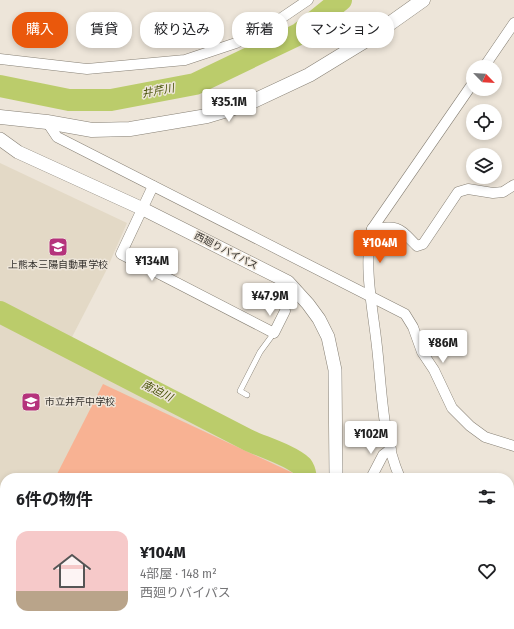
<!DOCTYPE html>
<html lang="ja">
<head>
<meta charset="utf-8">
<style>
	body { margin:0; font-family:"Fira Sans Condensed","Noto Sans JP",sans-serif; background:#f2f2f2; color:#202124; height:100vh; display:flex; flex-direction:column; font-size:15px; white-space:nowrap }
	* { box-sizing:border-box; margin:0 }
	p { font-size:13px; color:#757577 }
	.icon { flex:none; width:22px; height:22px; fill:none; stroke:currentColor; stroke-width:2; stroke-linecap:round; stroke-linejoin:round }
	.map { position:relative; flex:1; overflow:hidden }
	.drawer { position:absolute; left:0px; top:473px; width:514px; height:156px; display:flex; flex-direction:column; background:#fff; border-radius:16px 16px 0 0; box-shadow:0 2px 6px #0003 }
	.drawer>* { flex:none }
	.banner { position:absolute; left:12px; top:12px; width:490px; height:36px; display:flex; gap:8px }
	.needle { width:26px; rotate:115deg }
	.tools { position:absolute; left:466px; top:60px; display:grid; gap:8px }
	.tools a { display:grid; place-items:center; width:36px; height:36px; border-radius:50%; background:#fff; box-shadow:0 2px 6px #0003; font-size:20px }
	.price { position:absolute; translate:-50% -34px; padding:0 9px; border-radius:4px; background:#fff; color:#222; font-size:13px; line-height:26px; filter:drop-shadow(0 1px 2px #0008) }
	.price::after { content:''; position:absolute; left:50%; top:24px; width:12px; height:9px; margin-left:-6px; background:inherit; clip-path:polygon(0 0,100% 0,50% 100%) }
	.price.on { background:#ea580c; color:#fff }
	ul { padding:0; list-style:none }
	li { display:flex; align-items:center; gap:12px; height:100px; padding:0 16px }
	li span { display:grid; place-items:center; flex:none; width:112px; height:80px; border-radius:12px; color:#555 }
	li>.icon { margin-inline-start:auto }
	span .icon { width:48px; height:48px; fill:#fffc; stroke-width:1 }
	li b { font-size:17px }
	h2 { display:flex; justify-content:space-between; align-items:center; height:48px; padding:0 16px; font-size:17px }
	.pill { padding:0 14px; border-radius:16px; background:#fff; box-shadow:0 2px 6px #0003; font-size:14px; line-height:36px }
	.pill.on { background:#ea580c; color:#fff }
	.map>svg:first-child { display:block }
	.built { fill:#e3d9c6 }
	.green { fill:#f8b293 }
	.lines { fill:none; stroke-linecap:round; stroke-linejoin:round }
	.river { stroke:#bbcc6b; stroke-width:22 }
	.service-casing { stroke:#878075; stroke-width:6 }
	.minor-casing { stroke:#878075; stroke-width:11 }
	.tertiary-casing { stroke:#878075; stroke-width:14 }
	.secondary-casing { stroke:#878075; stroke-width:15 }
	.service { stroke:#fff; stroke-width:5 }
	.minor { stroke:#fff; stroke-width:10 }
	.tertiary { stroke:#fff; stroke-width:13 }
	.secondary { stroke:#fff; stroke-width:14 }
	.rail { stroke:#5d5953; stroke-width:3; stroke-dasharray:8 4; stroke-linecap:butt }
	.labels { text-anchor:middle; dominant-baseline:central; stroke-width:3; stroke-linejoin:round; paint-order:stroke }
	.street-label { font-size:10px; fill:#34312d; stroke:#ede5d9 }
	.poi-label { font-size:10px; fill:#34312d; stroke:#ede5d9 }
	.water-label { font-size:11px; font-style:italic; fill:#4a540a; stroke:#ede5d9 }
</style>
</head>
<body>
<div class="map">
<svg width="514" height="629" viewBox="0 0 514 629">
	<rect width="100%" height="100%" fill="#ede5d9"/>
	<g class="built">
		<polygon points="0,163 127,223 106,271 71,339 0,302"/>
		<polygon points="0,321 302,476 302,478 5,478 5,558 0,557"/>
	</g>
	<polygon class="green" points="103,384 293,473 293,478 55,478"/>
	<g class="lines">
		<g class="river">
			<polyline points="0,86 69,100 111,100 195,84 299,34 341,0"/>
			<path d="M0,312L248,440C263,447 290,455 302,466C305,470 305,473 306,478"/>
			<polyline points="307,624 307,629"/>
		</g>
		<g class="service-casing">
			<polyline id="service" points="247,395 240,391 260,352 274,333"/>
		</g>
		<g class="minor-casing">
			<g id="minor">
				<polyline points="0,59 87,69 185,60 236,43 280,19 308,0"/>
				<polyline points="484,67 514,23"/>
				<polyline points="47,122 57,137 405,314 413,327 422,352 434,370 452,408 470,426 485,437 514,446"/>
				<polyline points="153,186 121,254 274,333 285,311"/>
				<path d="M372,229C400,226 397,226 417,246L423,244L458,192L468,189L493,193L503,192L514,185"/>
				<polyline points="371,478 383,455 391,449"/>
				<path d="M400,478C382,437 382,391 377,347C373,309 363,267 372,229L473,83"/>
				<polyline points="509,583 514,582"/>
			</g>
		</g>
		<g class="tertiary-casing">
			<g id="tertiary">
				<polyline points="0,139 18,152 143,209 288,282 308,304 319,319 328,337 335,370 336,478"/>
				<polyline points="337,624 337,629"/>
			</g>
		</g>
		<g class="secondary-casing">
			<polyline id="secondary" points="0,117 47,122 92,130 130,129 207,116 247,104 309,75 368,39 423,0"/>
		</g>
		<use href="#service" class="service"/>
		<use href="#minor" class="minor"/>
		<use href="#tertiary" class="tertiary"/>
		<use href="#secondary" class="secondary"/>
		<g class="rail">
			<polyline points="0,560 5,562"/>
			<polyline points="0,569 5,570"/>
			<polyline points="0,585 5,587"/>
			<polyline points="0,597 5,598"/>
			<polyline points="509,604 514,604"/>
			<polyline points="509,612 514,612"/>
			<polyline points="509,620 514,620"/>
			<polyline points="145,624 229,629"/>
			<polyline points="288,624 346,624"/>
			<polyline points="407,629 514,628"/>
		</g>
	</g>
	<defs>
		<g id="school-square" transform="scale(1)"><rect x="-9" y="-9" width="18" height="18" rx="4" fill="#b5337c" stroke="#ede5d9"/><path d="M0-5L7-2L0 1L-7-2ZM-4 1L0 2.5L4 1V4Q0 6-4 4Z" fill="#fff"/></g>
	</defs>
	<g fill-rule="evenodd">
		<use href="#school-square" x="58" y="247"/>
		<use href="#school-square" x="31" y="402"/>
	</g>
	<g class="labels">
		<g class="street-label">
			<text transform="translate(226 251) rotate(27)">西廻りバイパス</text>
		</g>
		<g class="poi-label">
			<text x="58" y="265">上熊本三陽自動車学校</text>
			<text x="45" y="402" text-anchor="start">市立井芹中学校</text>
		</g>
		<g class="water-label">
			<text transform="translate(158 91) rotate(-11)">井芹川</text>
			<text transform="translate(157 391) rotate(27)">南迫川</text>
		</g>
	</g>
</svg>
<div class="tools">
<a><svg class="needle" viewBox="-14 -14 28 28"><path d="M0-13l5 13h-10z" fill="#e53935"/><path d="M0 13l5-13h-10z" fill="#757577"/></svg></a>
<a><svg class="icon" aria-label="locate" viewBox="0 0 24 24"><circle cx="12" cy="12" r="6"/><path d="M12 2v4M12 18v4M2 12h4M18 12h4"/></svg></a>
<a><svg class="icon" aria-label="layers" viewBox="0 0 24 24"><path d="M12 4l9 5-9 5-9-5zM3 14l9 5 9-5"/></svg></a>
</div>
<b class="price" style="left:229px;top:123px">¥35.1M</b>
<b class="price on" style="left:380px;top:264px">¥104M</b>
<b class="price" style="left:152px;top:282px">¥134M</b>
<b class="price" style="left:270px;top:317px">¥47.9M</b>
<b class="price" style="left:443px;top:364px">¥86M</b>
<b class="price" style="left:371px;top:455px">¥102M</b>
<div class="banner">
<a class="pill on">購入</a>
<a class="pill">賃貸</a>
<a class="pill">絞り込み</a>
<a class="pill">新着</a>
<a class="pill">マンション</a>
</div>
<section class="drawer">
<h2>6件の物件<svg class="icon" aria-label="filters" viewBox="0 0 24 24"><path d="M4 7h16M4 17h16"/><circle cx="9" cy="7" r="2"/><circle cx="15" cy="17" r="2"/></svg></h2>
<ul>
<li><span style="background:linear-gradient(#f6c9c9 75%,#b9a48a 0)"><svg class="icon" aria-label="home" viewBox="0 0 24 24"><path d="M3 11l9-7 9 7M6 9v11h12V9"/></svg></span><div><b>¥104M</b><p>4部屋 · 148 m²</p><p>西廻りバイパス</p></div><svg class="icon" aria-label="heart" viewBox="0 0 24 24"><path d="M12 20l-8-8c-3-5 5-10 8-4 3-6 11-1 8 4z"/></svg></li>
</ul>
</section>
</div>
</body>
</html>
